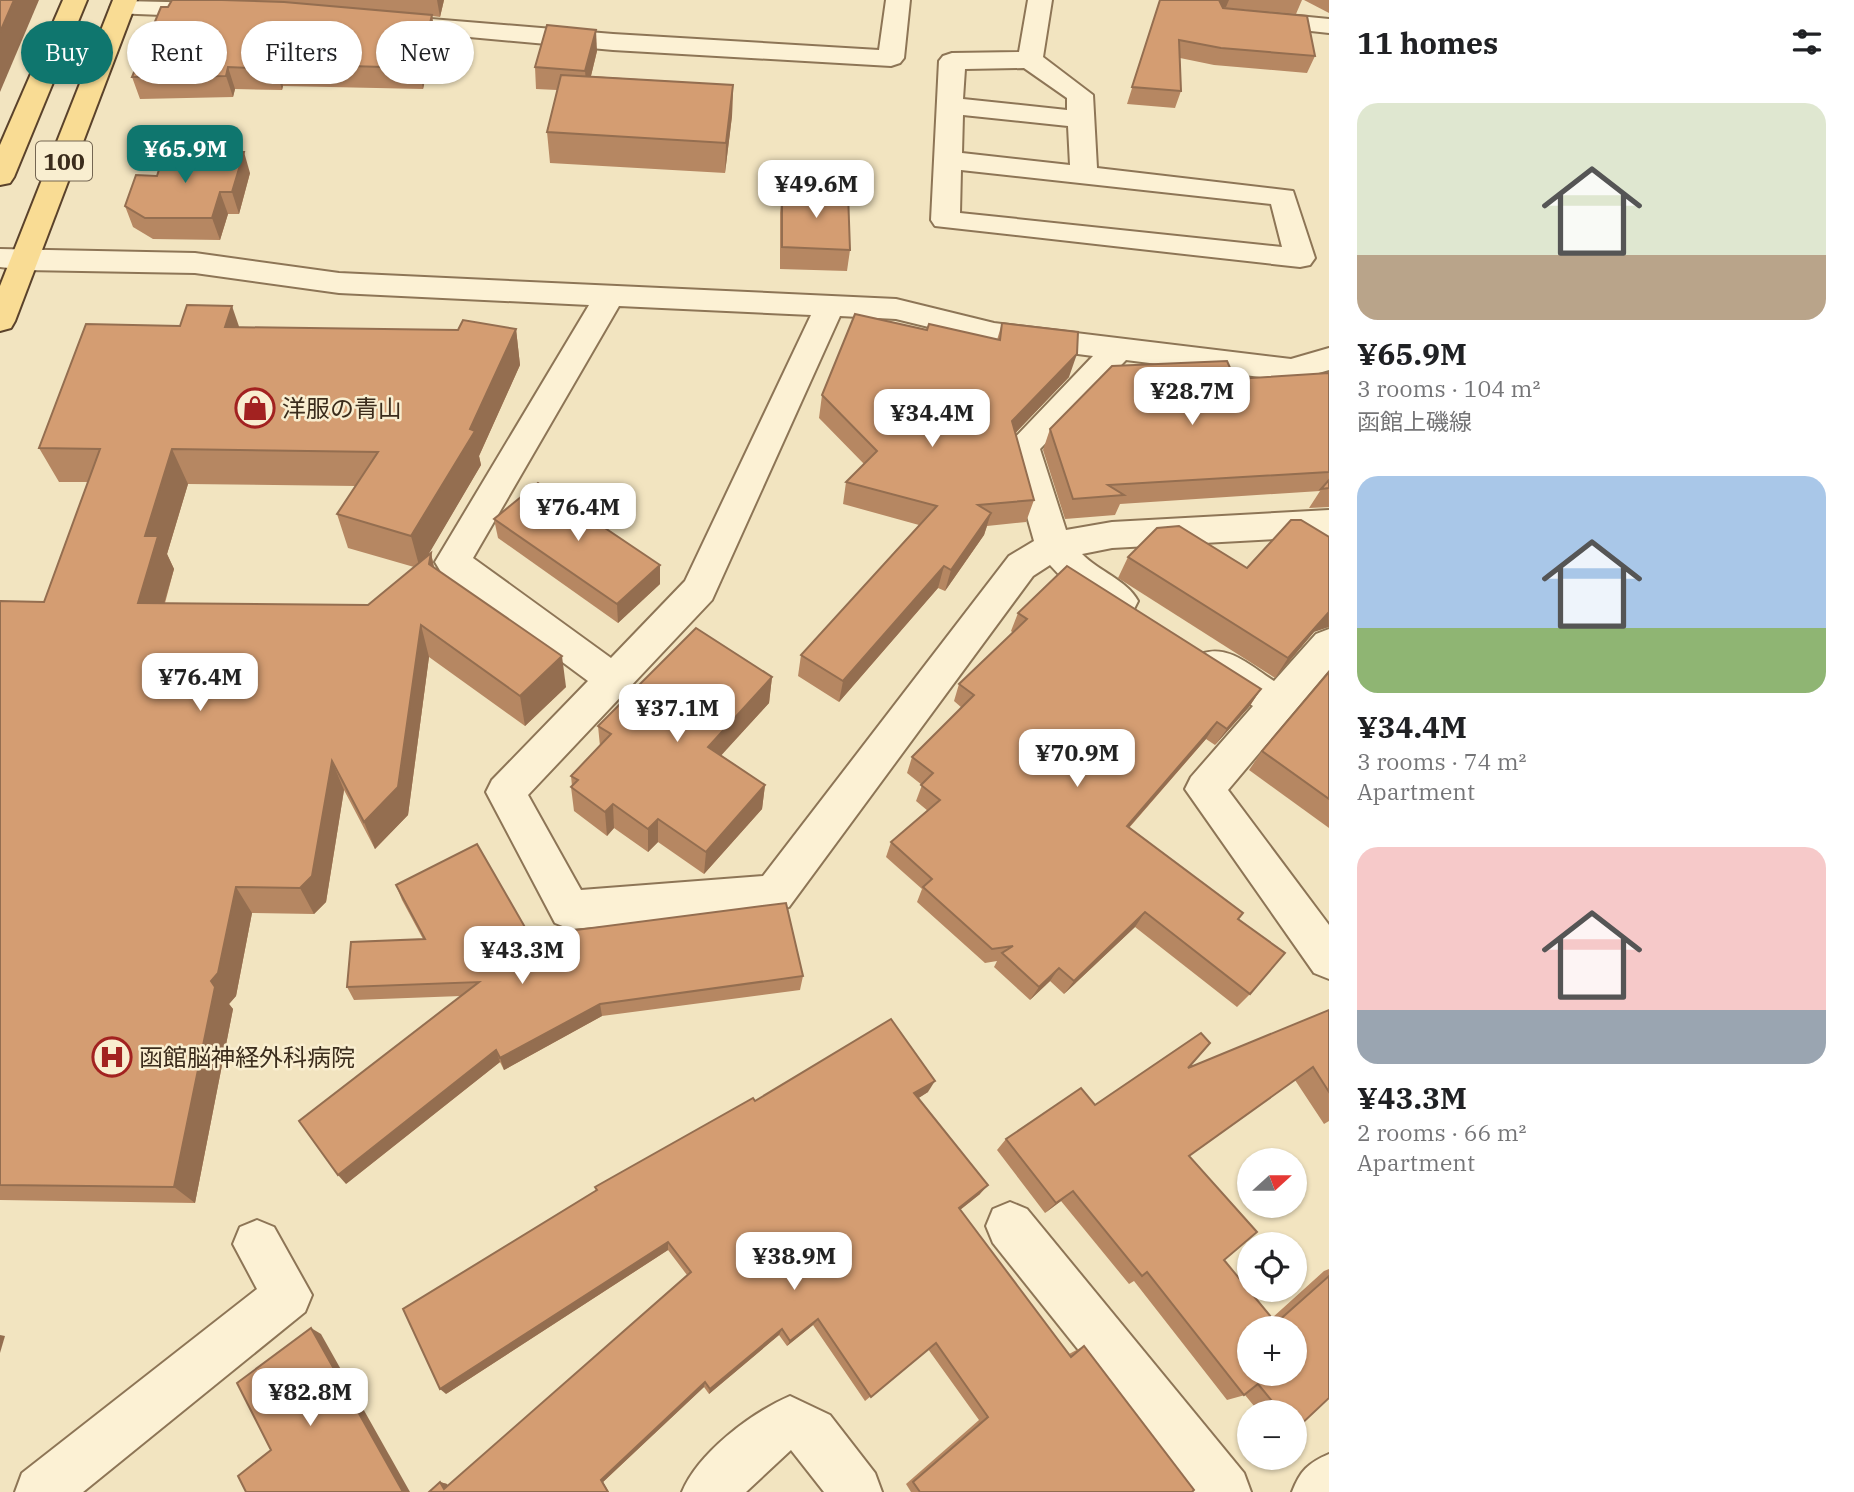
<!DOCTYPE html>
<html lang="en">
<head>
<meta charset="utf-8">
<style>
	body { margin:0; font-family:"IBM Plex Serif","Noto Sans JP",serif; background:#f6f6f6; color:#202124; height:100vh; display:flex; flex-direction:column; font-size:26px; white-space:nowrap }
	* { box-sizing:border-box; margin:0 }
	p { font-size:23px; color:#757577 }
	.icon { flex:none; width:38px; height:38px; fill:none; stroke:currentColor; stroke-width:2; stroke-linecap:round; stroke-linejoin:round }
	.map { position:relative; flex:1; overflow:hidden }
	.panel { display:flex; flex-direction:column; background:#fff; width:525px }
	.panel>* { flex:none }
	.hud { position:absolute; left:21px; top:21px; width:665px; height:63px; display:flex; gap:14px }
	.needle { width:46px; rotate:69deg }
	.fabs { position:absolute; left:1237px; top:1148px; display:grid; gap:14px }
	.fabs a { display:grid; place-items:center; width:70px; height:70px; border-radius:50%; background:#fff; box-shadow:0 2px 5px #0004; font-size:35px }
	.price { position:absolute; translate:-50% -60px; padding:0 16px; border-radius:14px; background:#fff; color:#222; font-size:23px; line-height:46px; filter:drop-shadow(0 2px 4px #0008) }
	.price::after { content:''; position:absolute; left:50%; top:42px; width:21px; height:16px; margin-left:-10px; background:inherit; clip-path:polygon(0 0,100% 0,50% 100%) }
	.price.selected { background:#0f766e; color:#fff }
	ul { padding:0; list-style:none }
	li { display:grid; align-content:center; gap:14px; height:371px; padding:0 28px }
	li span { display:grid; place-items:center; height:217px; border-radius:21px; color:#555 }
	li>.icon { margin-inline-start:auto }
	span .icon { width:126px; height:126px; fill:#fffc; stroke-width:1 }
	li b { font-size:30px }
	h2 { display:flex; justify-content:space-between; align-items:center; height:84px; padding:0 28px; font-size:30px }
	.chip { padding:0 24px; border-radius:32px; background:#fff; box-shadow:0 2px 5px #0004; font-size:24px; line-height:63px }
	.chip.selected { background:#0f766e; color:#fff }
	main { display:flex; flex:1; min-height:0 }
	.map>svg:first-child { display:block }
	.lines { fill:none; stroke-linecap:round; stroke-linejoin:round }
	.minor-casing { stroke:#8d7556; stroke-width:4 }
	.major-casing { stroke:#5a422b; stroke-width:4 }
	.minor { fill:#fcf1d4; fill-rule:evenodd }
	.major { fill:#f9dc94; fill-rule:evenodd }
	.wall { fill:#b68762; fill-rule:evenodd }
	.shaded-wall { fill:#946e50 }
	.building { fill:#d49d72; stroke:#946e50; stroke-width:2; fill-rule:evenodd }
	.labels { text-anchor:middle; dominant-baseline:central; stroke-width:5; stroke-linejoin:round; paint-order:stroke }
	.shield { fill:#f9eed0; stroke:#746652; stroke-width:2 }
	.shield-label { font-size:23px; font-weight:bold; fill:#3b2c1c }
	.poi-label { font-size:24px; fill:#3b2c1c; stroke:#f9eed0; text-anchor:start }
</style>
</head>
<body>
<main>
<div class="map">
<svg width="1329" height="1492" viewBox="0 0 1329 1492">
	<rect width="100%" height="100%" fill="#f2e4c0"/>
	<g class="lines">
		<g class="minor-casing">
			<g id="minor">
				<polygon points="886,0 910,0 904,58 900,63 891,66 613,50 382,29 373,27 370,22 373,17 382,15 613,34 879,50"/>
				<path d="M1028,0H1052L1043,57L1093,95L1097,168L1293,191L1315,258L1310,265L1300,267L935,226L931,220L939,61L943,56L952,53L1019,52ZM1024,68L1067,98V110L963,99L965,69ZM963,115L1068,126L1070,165L962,153ZM961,170L1271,204L1282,247L960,213Z"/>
				<polygon points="122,1 211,3 220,5 223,10 220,15 211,17 113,13 110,8 113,3"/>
				<polygon points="1256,12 1329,19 1329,33 1247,24 1244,19 1247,14"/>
				<path d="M0,249L195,253L339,273L896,299L994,323L1291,359L1329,348V370L1291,381L1126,360L1040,449L1066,530L1112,522L1329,510V536L1112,548L1082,554C1098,571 1127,580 1138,601L1133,611C1103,621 1069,586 1050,565L1033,576L789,907L774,913L570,929L555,923L486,792L492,780L588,681L441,572L435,562L589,305L339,293L195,273L25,270L0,267ZM619,306L811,315L685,581L611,658L473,558ZM840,316L896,319L994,343L1093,356L1007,446L1034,541L1009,556L763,876L581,890L528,795L712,600Z"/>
				<path d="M1329,629V670L1228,790L1329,925V979L1314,973L1185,789L1191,777L1253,706L1204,675L1199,664L1204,653C1230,645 1253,668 1274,681L1316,634Z"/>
				<polygon points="1010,1202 1027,1209 1244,1473 1251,1492 1192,1492 993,1243 986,1226 993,1209"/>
				<polygon points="257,1220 274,1227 312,1295 305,1312 83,1492 15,1492 22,1473 257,1289 233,1244 240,1227"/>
				<path d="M790,1396L830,1415L875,1473L882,1492H824L791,1450L746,1492H682C698,1453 751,1413 790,1396Z"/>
				<path d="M1329,1454V1492H1292C1300,1471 1308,1463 1329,1454Z"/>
			</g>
		</g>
		<g class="major-casing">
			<g id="major">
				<polygon points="63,0 87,0 14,177 10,183 0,185 0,145"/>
				<polygon points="113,0 137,0 15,321 11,328 0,331 0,286"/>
			</g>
		</g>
		<use href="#minor" class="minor"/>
		<use href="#major" class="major"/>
	</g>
	<g class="wall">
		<polygon points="172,0 444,0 440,17 432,16 435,37 423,89 283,86 282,90 235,89 233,97 140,99 132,77"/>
		<polygon points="1160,0 1302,0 1296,14 1224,8 1315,56 1307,73 1214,65 1180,58 1181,91 1175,108 1127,104"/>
		<polygon points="1304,0 1329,0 1329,13"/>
		<polygon points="597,51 591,76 733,85 732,116 725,173 550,163 547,132 557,90 536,89 535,67"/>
		<polygon points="250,173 239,214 228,214 220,240 153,239 133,227 125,206 157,176"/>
		<polygon points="782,191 850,250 847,271 780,269 780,213"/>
		<polygon points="1002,323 1069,377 1015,433 1034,500 1026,522 987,526 984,535 945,591 938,588 839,702 798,676 801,655 919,525 843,504 846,482 864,464 819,418 822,395 927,330 997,340"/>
		<path d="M239,328L458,330L516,329L520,365L479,456L481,465L427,556L431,553L434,568L566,687L525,726L429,657L408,815L375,849L344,790L326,902L314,914L252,913L236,996L229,1004L233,1009L195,1203L0,1200V601L44,602L88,482H59L39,448ZM188,484L356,486L337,514L348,548L414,567L368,605L165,603L174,569L167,554Z"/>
		<polygon points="1329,373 1329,507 1309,508 1320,491 1120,504 1115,515 1065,519 1043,450 1050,429 1235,379"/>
		<polygon points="494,519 660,584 618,623 498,538"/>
		<polygon points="1128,557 1247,568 1314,632 1275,678 1118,578"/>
		<polygon points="1018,613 1261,689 1249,707 1215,745 1206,739 1129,828 1238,919 1250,994 1237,1007 1135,927 1064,994 1050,981 1030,1000 994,967 997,961 985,963 917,902 922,889 886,857 891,842 928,811 916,801 922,785 907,773 912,757 962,708 954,701 959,684 1013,633 1011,631"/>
		<polygon points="1329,672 1329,828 1249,770 1262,751"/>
		<polygon points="772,677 769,703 721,755 765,785 762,809 704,874 658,842 648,852 614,828 607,836 574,811 571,787 572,786 571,776 600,746 598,726"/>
		<polygon points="396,885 530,936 803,976 800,990 602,1016 504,1070 500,1062 346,1184 461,996 354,1000 347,987 423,939 402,900"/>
		<polygon points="1329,1010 1329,1121 1324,1124 1295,1080 1189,1156 1224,1260 1272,1318 1324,1271 1329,1269 1329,1398 1295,1412 1259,1412 1245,1395 1227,1400 1134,1281 1129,1284 1061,1201 1045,1213 997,1150 1006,1139 1188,1068"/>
		<polygon points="928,1092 918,1098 980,1194 960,1210 1069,1354 1084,1346 1192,1492 911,1492 906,1484 979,1420 928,1349 865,1401 813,1325 787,1346 779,1335 709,1394 704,1387 603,1482 609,1492 429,1492 440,1482 447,1484 448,1486 687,1275 668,1250 446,1394 596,1191 595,1187 755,1101"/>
	</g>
	<g class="shaded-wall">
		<polygon points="14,0 39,0 0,92 0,32"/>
		<polygon points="437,0 444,0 440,17"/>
		<polygon points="1217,0 1229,0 1226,7 1216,9"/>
		<polygon points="432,15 435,37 423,89 419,68"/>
		<polygon points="596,30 597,51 587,92 585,71"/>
		<polygon points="278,64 283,86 282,90 276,69"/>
		<polygon points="228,67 235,89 233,97 226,76"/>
		<polygon points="733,85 732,116 725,173 726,143"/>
		<polygon points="244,152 250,173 239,214 232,192"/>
		<polygon points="220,192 228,214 220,240 212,218"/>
		<polygon points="232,306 244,341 225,327"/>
		<polygon points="516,329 520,365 479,456 481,465 420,569 411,536 470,429"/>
		<polygon points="1077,354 1069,377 1005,444 1012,421"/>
		<polygon points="172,449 188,484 167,554 174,569 155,635 138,603 145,536"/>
		<polygon points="991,513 984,535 945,591 951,570"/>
		<polygon points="431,553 438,586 429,564"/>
		<polygon points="660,565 660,584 618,623 617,604"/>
		<polygon points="944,566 938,588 839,702 843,681"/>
		<polygon points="1329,612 1329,627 1314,632 1275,678 1288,658"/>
		<polygon points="421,625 429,657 408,815 375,849 364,822"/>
		<polygon points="562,656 566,687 525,726 520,696"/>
		<polygon points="772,677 769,703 707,771 708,747"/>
		<polygon points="1261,689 1249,707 1215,745 1227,729"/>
		<polygon points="1217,722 1206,739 1117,841 1127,826"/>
		<polygon points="332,761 344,790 326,902 314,914 300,888"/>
		<polygon points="765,785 762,809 704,874 706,852"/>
		<polygon points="613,804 614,828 607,836 605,812"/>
		<polygon points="658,819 658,842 648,852 648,829"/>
		<polygon points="236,887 252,913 236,996 229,1004 233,1009 195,1203 174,1187 211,981"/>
		<polygon points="1145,912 1135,927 1064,994 1074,981"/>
		<polygon points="1059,968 1050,981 1030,1000 1039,987"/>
		<polygon points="600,1004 602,1016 504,1070 500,1058"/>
		<polygon points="496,1050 500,1062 346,1184 338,1175"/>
		<polygon points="935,1081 928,1092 908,1105 914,1093"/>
		<polygon points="988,1185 980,1194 951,1217 959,1208"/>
		<polygon points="1073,1191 1061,1201 1045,1213 1056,1203"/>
		<polygon points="668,1242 668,1250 446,1394 440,1389"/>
		<polygon points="818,1319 813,1325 787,1346 790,1341"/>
		<polygon points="311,1328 321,1334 410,1492 403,1492"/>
		<polygon points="782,1329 779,1335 709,1394 710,1389"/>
		<polygon points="0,1335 5,1336 0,1353"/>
		<polygon points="705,1382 704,1387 603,1482 608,1492 601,1480"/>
		<polygon points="440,1482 447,1484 451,1491 444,1489"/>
	</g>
	<g class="building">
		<polygon points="0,0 14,0 0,32"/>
		<polygon points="172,0 222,0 284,2 432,15 419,68 278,64 276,69 228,67 226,76 132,77 161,7 168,7"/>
		<polygon points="1160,0 1219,0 1223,8 1307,16 1315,56 1221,48 1179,40 1181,91 1132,87"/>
		<polygon points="547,25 596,30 585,71 535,67"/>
		<polygon points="561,75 733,85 726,143 547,132"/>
		<polygon points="165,151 244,152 232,192 220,192 212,218 145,218 125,206 136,175 157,176"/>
		<polygon points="782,191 848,193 850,250 782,247"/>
		<polygon points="187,305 232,306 225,327 458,330 463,320 516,329 470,429 475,431 411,536 337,514 378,452 172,449 145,536 158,536 138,603 368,605 431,553 429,564 562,656 520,696 421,625 398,787 364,822 332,761 312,876 300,888 236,887 218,973 211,981 215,987 174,1187 0,1185 0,601 44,602 100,449 39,448 86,324 180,326"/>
		<polygon points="855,314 927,330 929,324 1000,340 1002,323 1078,332 1077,354 1012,421 1034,500 978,505 991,513 951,570 944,566 843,681 801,655 937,506 846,482 877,451 822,395"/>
		<polygon points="1227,361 1235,379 1329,373 1329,472 1108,485 1124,495 1073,499 1050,429 1112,366"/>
		<polygon points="1329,480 1329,488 1321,489"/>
		<polygon points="538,483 660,565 617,604 494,519"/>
		<polygon points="1291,520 1301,520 1329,537 1329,612 1288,658 1128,557 1157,528 1179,526 1247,568"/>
		<polygon points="1067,566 1261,689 1227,729 1217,722 1127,826 1243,913 1238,919 1285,953 1250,994 1145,912 1074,981 1059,968 1039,987 1002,953 1013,946 992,949 923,887 932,879 891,842 940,800 921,785 933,773 912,757 974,695 959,684 1027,619 1018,613"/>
		<polygon points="696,628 772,677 708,747 765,785 706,852 658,819 648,829 613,804 605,812 571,787 578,780 571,776 611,734 598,726"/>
		<polygon points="1329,672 1329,799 1262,751"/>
		<polygon points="477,844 530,936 786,903 803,976 600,1004 500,1058 496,1050 338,1175 299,1121 479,982 347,987 351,942 425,939 396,885"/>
		<path d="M1329,1010V1092L1313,1067L1189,1156L1257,1232L1224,1260L1276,1323L1329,1276V1398L1295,1430V1412H1281L1258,1384L1244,1395L1147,1272L1142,1276L1073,1191L1056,1203L1006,1139L1081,1088L1095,1105L1201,1033L1210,1043L1188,1068ZM1250,1328H1295V1374H1250Z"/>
		<polygon points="891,1019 935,1081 914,1093 988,1185 959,1208 1071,1357 1084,1346 1194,1490 1192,1492 920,1492 913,1482 988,1417 936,1343 871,1397 818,1319 790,1341 782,1329 710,1389 705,1382 601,1480 608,1492 429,1492 440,1482 444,1489 691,1272 668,1242 440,1389 403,1309 597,1190 595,1187 753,1098 755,1101"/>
		<polygon points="311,1328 403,1492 246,1492 238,1476 271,1450 237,1383"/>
	</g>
	<defs>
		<g id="shop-ring" transform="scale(2.0125)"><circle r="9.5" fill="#f9eed0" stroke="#a22220" stroke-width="1.5"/><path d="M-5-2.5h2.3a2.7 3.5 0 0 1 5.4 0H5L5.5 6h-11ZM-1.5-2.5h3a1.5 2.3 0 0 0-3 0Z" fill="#a22220"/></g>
		<g id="hospital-ring" transform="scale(2.0125)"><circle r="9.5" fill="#f9eed0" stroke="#a22220" stroke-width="1.5"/><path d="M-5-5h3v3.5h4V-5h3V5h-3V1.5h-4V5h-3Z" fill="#a22220"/></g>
	</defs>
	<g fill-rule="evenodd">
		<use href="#shop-ring" x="255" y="408"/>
		<use href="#hospital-ring" x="112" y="1057"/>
	</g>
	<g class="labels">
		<rect class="shield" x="36" y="141.5" width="56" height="39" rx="5"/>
		<g class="shield-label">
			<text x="64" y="161">100</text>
		</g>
		<g class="poi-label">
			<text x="282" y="408">洋服の青山</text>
			<text x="139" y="1057">函館脳神経外科病院</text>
		</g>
	</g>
</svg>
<div class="fabs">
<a><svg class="needle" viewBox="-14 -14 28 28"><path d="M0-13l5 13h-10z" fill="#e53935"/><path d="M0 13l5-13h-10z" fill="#757577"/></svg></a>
<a><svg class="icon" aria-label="locate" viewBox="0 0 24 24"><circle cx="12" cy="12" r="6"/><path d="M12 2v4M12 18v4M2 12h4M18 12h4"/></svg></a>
<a>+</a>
<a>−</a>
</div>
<b class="price selected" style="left:185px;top:185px">¥65.9M</b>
<b class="price" style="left:816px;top:220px">¥49.6M</b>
<b class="price" style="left:1192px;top:427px">¥28.7M</b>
<b class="price" style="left:932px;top:449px">¥34.4M</b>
<b class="price" style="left:578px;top:543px">¥76.4M</b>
<b class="price" style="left:200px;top:713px">¥76.4M</b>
<b class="price" style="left:677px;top:744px">¥37.1M</b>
<b class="price" style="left:1077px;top:789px">¥70.9M</b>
<b class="price" style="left:522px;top:986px">¥43.3M</b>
<b class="price" style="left:794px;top:1292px">¥38.9M</b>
<b class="price" style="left:310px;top:1428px">¥82.8M</b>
<div class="hud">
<a class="chip selected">Buy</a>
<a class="chip">Rent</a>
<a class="chip">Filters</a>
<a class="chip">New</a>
</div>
</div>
<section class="panel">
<h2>11 homes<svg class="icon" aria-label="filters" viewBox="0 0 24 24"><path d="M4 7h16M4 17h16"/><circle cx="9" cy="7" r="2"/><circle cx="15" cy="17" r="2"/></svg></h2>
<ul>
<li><span style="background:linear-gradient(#dfe7d0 70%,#b9a48a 0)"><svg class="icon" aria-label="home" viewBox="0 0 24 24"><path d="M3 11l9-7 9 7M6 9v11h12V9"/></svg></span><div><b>¥65.9M</b><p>3 rooms · 104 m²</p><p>函館上磯線</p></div></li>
<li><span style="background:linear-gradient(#a9c7e8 70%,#8fb573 0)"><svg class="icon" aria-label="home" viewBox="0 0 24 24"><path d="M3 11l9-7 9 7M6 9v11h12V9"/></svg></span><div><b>¥34.4M</b><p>3 rooms · 74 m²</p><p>Apartment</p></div></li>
<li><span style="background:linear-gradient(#f6c9c9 75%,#9aa5b1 0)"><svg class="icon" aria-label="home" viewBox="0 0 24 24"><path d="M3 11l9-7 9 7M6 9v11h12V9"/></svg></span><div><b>¥43.3M</b><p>2 rooms · 66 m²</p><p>Apartment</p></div></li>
</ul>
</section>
</main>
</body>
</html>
